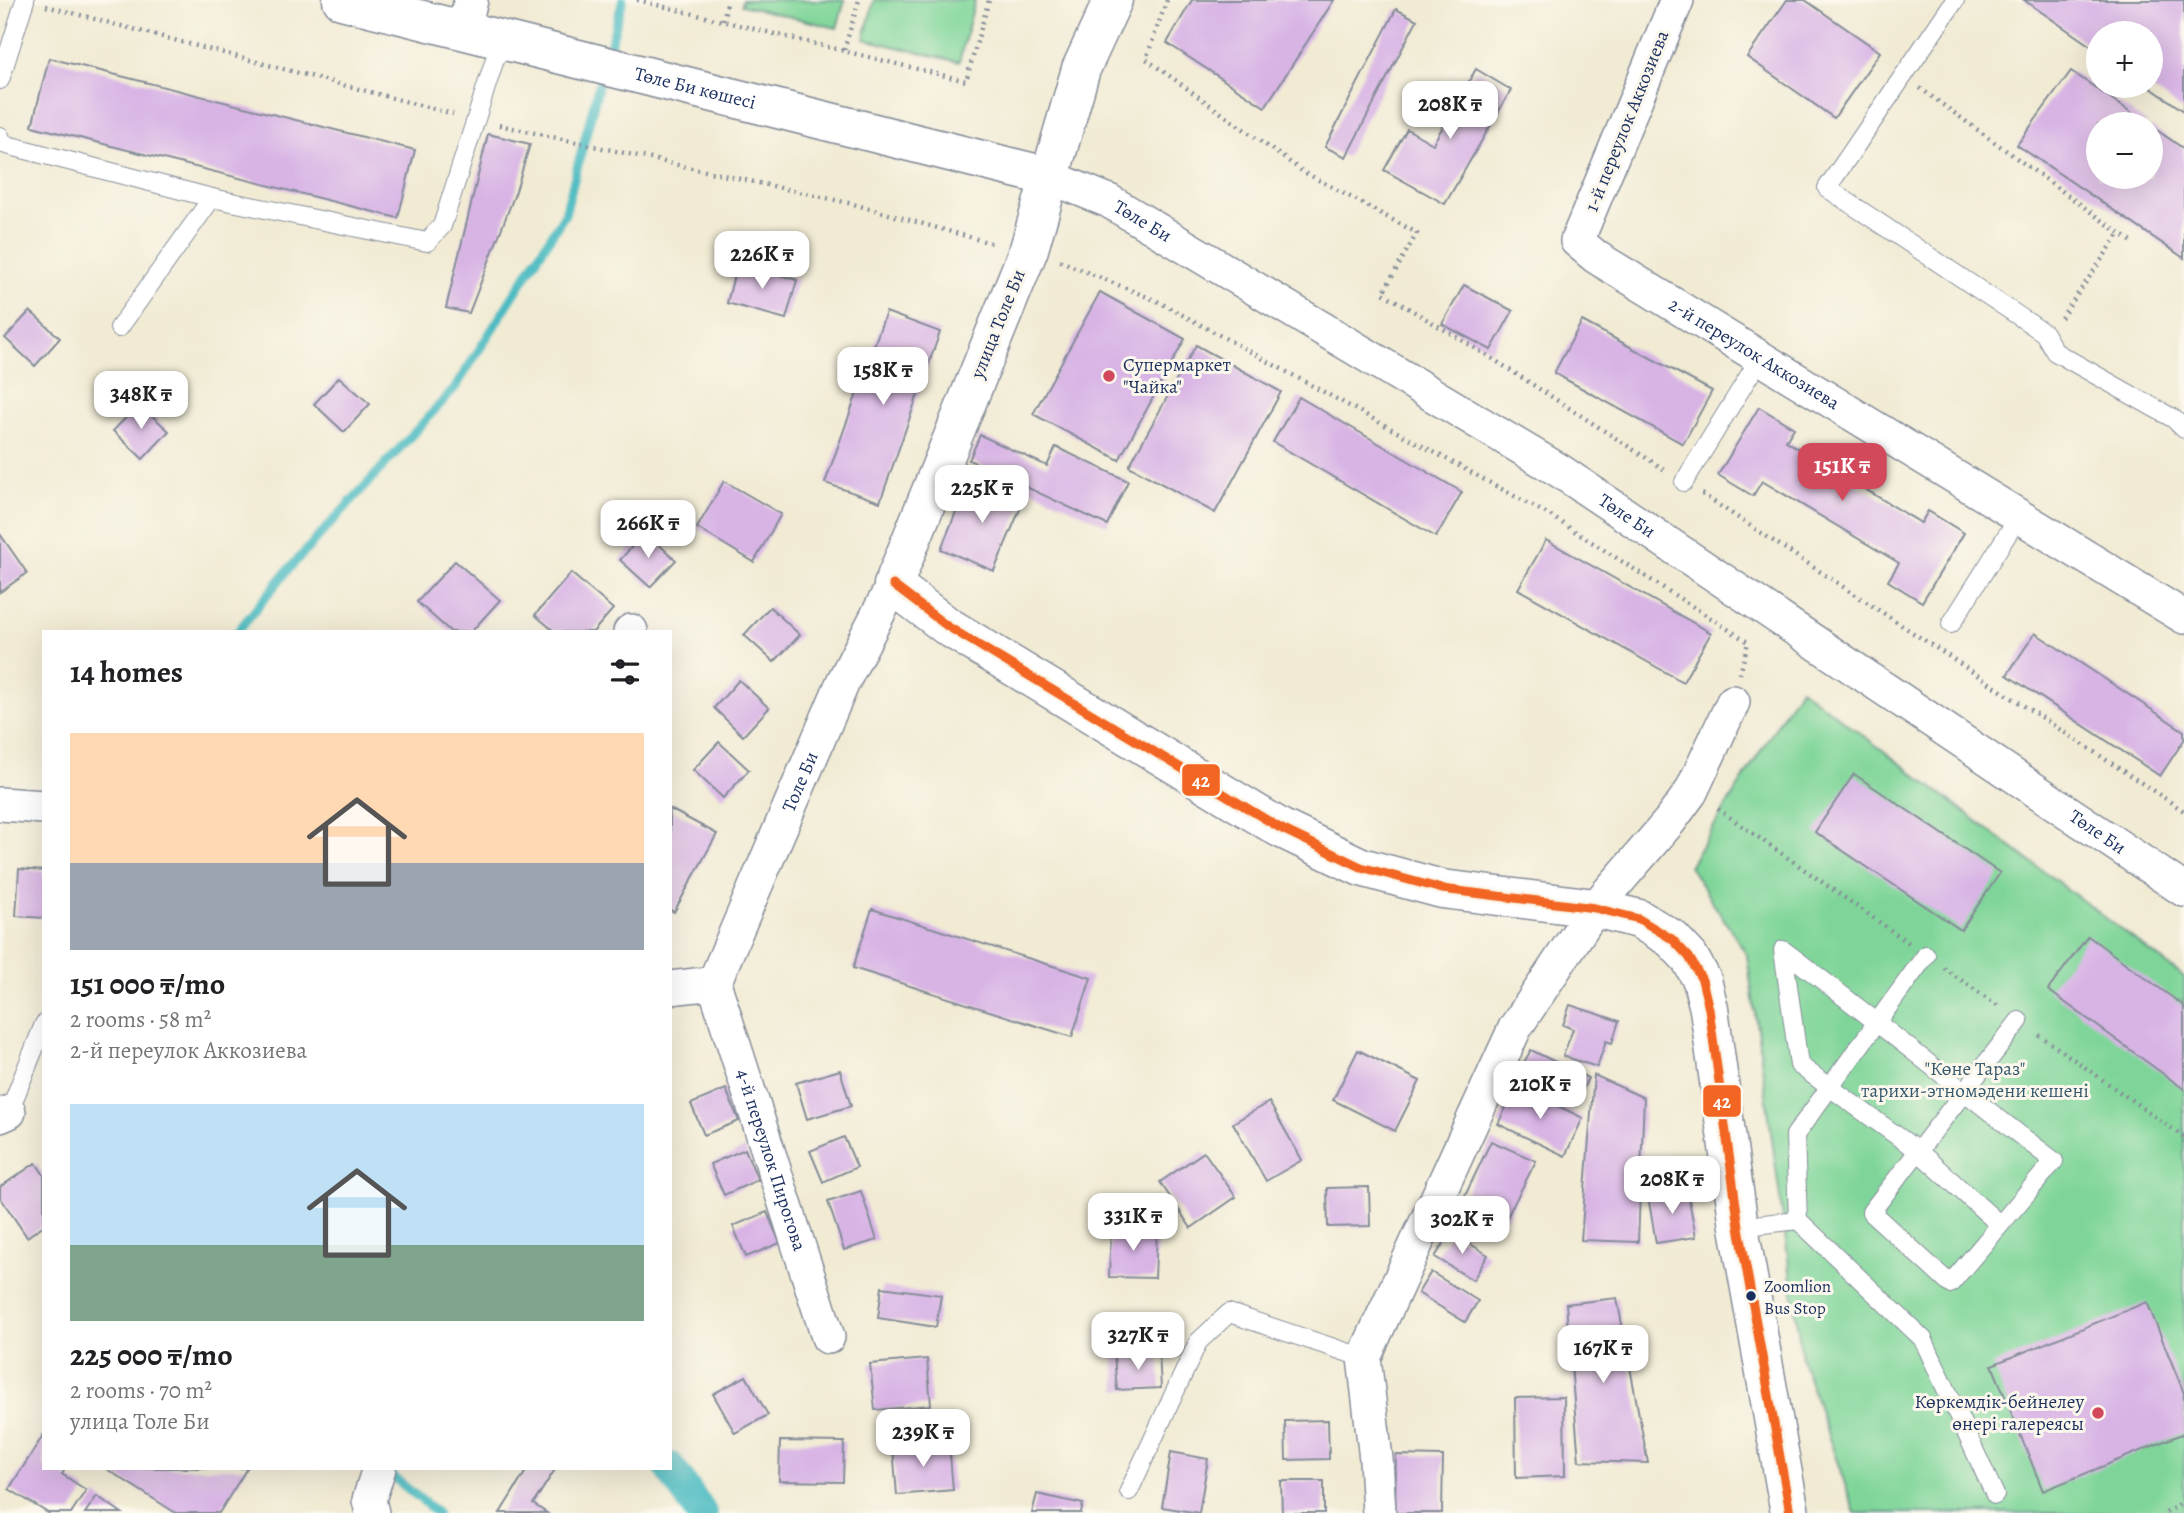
<!DOCTYPE html>
<html lang="en">
<head>
<meta charset="utf-8">
<style>
	body { margin:0; font-family:Alegreya,serif; background:#f2f2f2; color:#202124; height:100vh; display:flex; flex-direction:column; font-size:26px; white-space:nowrap }
	* { box-sizing:border-box; margin:0 }
	p { font-size:23px; color:#757577 }
	.icon { flex:none; width:38px; height:38px; fill:none; stroke:currentColor; stroke-width:2; stroke-linecap:round; stroke-linejoin:round }
	.map { position:relative; flex:1; overflow:hidden }
	.details { position:absolute; left:42px; top:630px; width:630px; height:840px; display:flex; flex-direction:column; background:#fff; border-radius:0px; box-shadow:0 7px 28px #0002 }
	.details>* { flex:none }
	.tools { position:absolute; left:2086px; top:21px; display:grid; gap:14px }
	.tools a { display:grid; place-items:center; width:77px; height:77px; border-radius:50%; background:#fff; box-shadow:0 7px 28px #0002; font-size:35px }
	.price { position:absolute; translate:-50% -60px; padding:0 16px; border-radius:14px; background:#fff; color:#222; font-size:23px; line-height:46px; filter:drop-shadow(0 2px 4px #0008) }
	.price::after { content:''; position:absolute; left:50%; top:42px; width:21px; height:16px; margin-left:-10px; background:inherit; clip-path:polygon(0 0,100% 0,50% 100%) }
	.price.selected { background:#d1495b; color:#fff }
	ul { padding:0; list-style:none }
	li { display:grid; align-content:center; gap:14px; height:371px; padding:0 28px }
	li span { display:grid; place-items:center; height:217px; border-radius:0px; color:#555 }
	li>.icon { margin-inline-start:auto }
	span .icon { width:126px; height:126px; fill:#fffc; stroke-width:1 }
	li b { font-size:30px }
	h2 { display:flex; justify-content:space-between; align-items:center; height:84px; padding:0 28px; font-size:30px }
	.map>svg:first-child { display:block }
	.green { fill:#7fd599; stroke:#4d827c; stroke-width:2 }
	.lines { fill:none; stroke-linecap:round; stroke-linejoin:round }
	.stream { stroke:#4dbcc2; stroke-width:9 }
	.canal { stroke:#4dbcc2; stroke-width:32 }
	.building { fill:#d8b4e5 }
	.lane-casing { stroke:#868d99; stroke-width:20 }
	.street-casing { stroke:#868d99; stroke-width:36 }
	.secondary-casing { stroke:#868d99; stroke-width:41 }
	.path { stroke:#868d99; stroke-width:4.5; stroke-dasharray:2 5; stroke-linecap:butt }
	.lane { stroke:#fff; stroke-width:18 }
	.street { stroke:#fff; stroke-width:33 }
	.secondary { stroke:#fff; stroke-width:38 }
	.bus-1-casing { stroke:#fbf7ec; stroke-width:14 }
	.bus-1 { stroke:#f26522; stroke-width:9 }
	.poi-dot { fill:#d1495b; stroke:#fbf7ec; stroke-width:2.5 }
	.bus-dot { fill:#1b2f5e; stroke:#fbf7ec; stroke-width:2.5 }
	.labels { text-anchor:middle; dominant-baseline:central; stroke-width:6; stroke-linejoin:round; paint-order:stroke }
	.bus-label { font-size:17px; fill:#1b2f5e; stroke:#fbf7ec; text-anchor:start }
	.street-label { font-size:19px; fill:#1b2f5e; stroke:#fbf7ec }
	.poi-label { font-size:19px; fill:#1b2f5e; stroke:#fbf7ec; text-anchor:start }
	.park-label { font-size:19px; fill:#34586d; stroke:#fbf7ec }
	.line-badge { stroke:#fbf7ec; stroke-width:2.5 }
	.badge-label { font-size:19px; text-anchor:middle; font-weight:bold; fill:#fff }
</style>
</head>
<body>
<div class="map">
<svg width="2184" height="1513" viewBox="0 0 2184 1513">
	<rect width="100%" height="100%" fill="#fbf7ec"/>
	<filter id="ink" filterUnits="userSpaceOnUse"><feTurbulence type="fractalNoise" baseFrequency=".0143" numOctaves="2"/><feDisplacementMap in="SourceGraphic" scale="14" xChannelSelector="R" yChannelSelector="G"/><feConvolveMatrix kernelMatrix="1 2 1 2 8 2 1 2 1" color-interpolation-filters="sRGB"/></filter>
	<filter id="wash" filterUnits="userSpaceOnUse"><feTurbulence type="fractalNoise" baseFrequency=".00686" numOctaves="4" result="noise"/><feDisplacementMap in="SourceGraphic" scale="28" xChannelSelector="R" yChannelSelector="G"/><feGaussianBlur stdDeviation="1.57" result="paint"/><feColorMatrix in="noise" values="0 0 0 0 0 0 0 0 0 0 0 0 0 0 0 0 0 1.4 0 .05"/><feComposite in="paint" operator="in"/></filter>
	<g filter="url(#wash)">
		<rect width="100%" height="100%" fill="#f1ebd4"/>
		<g class="green">
			<polygon points="742,0 845,0 837,28 741,5"/>
			<polygon points="874,0 975,0 959,62 864,39"/>
			<polygon points="1800,688 2184,977 2184,1513 1855,1513 1802,1360 1747,955 1689,866"/>
		</g>
		<g class="lines">
			<g class="stream">
				<polyline points="607,56 623,0"/>
				<polyline points="237,632 287,571 455,388 565,214 602,73"/>
				<polyline points="384,1469 437,1513"/>
			</g>
			<polyline class="canal" points="670,1468 701,1513"/>
		</g>
		<g id="blocks">
			<g class="building">
				<polygon points="1192,0 1334,0 1265,107 1167,43"/>
				<polygon points="1787,0 1805,0 1880,52 1834,118 1747,57"/>
				<polygon points="2024,0 2184,0 2184,111 2148,86 2151,86 2151,33 2098,33 2098,51"/>
				<polygon points="1396,9 1417,20 1346,157 1325,147"/>
				<polygon points="49,58 415,150 398,218 32,126"/>
				<polygon points="1476,69 1511,90 1445,204 1384,170 1407,129 1433,144"/>
				<polygon points="2071,71 2148,124 2098,124 2098,177 2151,177 2151,126 2184,149 2184,258 2017,145"/>
				<polygon points="488,134 530,144 516,191 469,313 446,308"/>
				<polygon points="737,263 797,280 786,319 727,303"/>
				<polygon points="1464,285 1513,311 1491,350 1442,324"/>
				<polygon points="1100,292 1185,339 1119,460 1033,414"/>
				<polygon points="30,311 60,338 35,366 5,338"/>
				<polygon points="886,312 940,332 880,502 825,483"/>
				<polygon points="1582,321 1712,391 1683,444 1554,373"/>
				<polygon points="1196,345 1281,392 1215,513 1129,466"/>
				<polygon points="339,377 370,404 344,432 314,404"/>
				<polygon points="1299,397 1462,492 1436,537 1273,442"/>
				<polygon points="139,404 169,431 143,459 113,431"/>
				<polygon points="1759,407 1794,428 1786,441 1921,523 1928,511 1964,533 1922,602 1888,581 1899,563 1762,481 1753,496 1718,475"/>
				<polygon points="980,435 1047,466 1056,447 1128,481 1107,525 969,460"/>
				<polygon points="969,480 1023,502 994,571 941,549"/>
				<polygon points="724,481 781,514 754,562 697,528"/>
				<polygon points="645,532 676,560 650,587 620,560"/>
				<polygon points="0,534 27,573 0,592"/>
				<polygon points="1546,540 1711,633 1683,682 1518,589"/>
				<polygon points="455,561 500,600 471,632 451,632 417,602"/>
				<polygon points="571,573 613,609 593,632 555,632 535,615"/>
				<polygon points="770,607 800,635 774,662 744,635"/>
				<polygon points="2035,633 2184,731 2184,740 2160,776 2007,675"/>
				<polygon points="739,680 769,708 743,736 714,708"/>
				<polygon points="719,742 749,770 723,798 693,770"/>
				<polygon points="1854,774 2000,873 1961,930 1815,832"/>
				<polygon points="670,809 717,834 674,912 670,910"/>
				<polygon points="19,869 44,871 44,918 16,916"/>
				<polygon points="872,909 1091,978 1072,1037 853,968"/>
				<polygon points="2088,936 2184,1006 2184,1089 2048,990"/>
				<polygon points="1570,1005 1619,1021 1612,1043 1606,1041 1597,1067 1563,1056 1573,1029 1563,1025"/>
				<polygon points="1358,1050 1420,1081 1395,1131 1333,1100"/>
				<polygon points="1531,1050 1588,1078 1576,1106 1515,1078"/>
				<polygon points="840,1070 851,1106 807,1119 796,1083"/>
				<polygon points="1594,1075 1644,1098 1638,1242 1581,1240"/>
				<polygon points="1516,1086 1583,1118 1565,1156 1498,1124"/>
				<polygon points="726,1089 739,1121 704,1135 691,1104"/>
				<polygon points="1269,1102 1302,1160 1266,1181 1233,1123"/>
				<polygon points="844,1137 857,1167 823,1182 810,1151"/>
				<polygon points="1491,1141 1536,1161 1507,1217 1464,1198"/>
				<polygon points="745,1149 758,1180 724,1195 710,1164"/>
				<polygon points="1204,1152 1236,1197 1191,1228 1160,1182"/>
				<polygon points="36,1163 44,1175 44,1225 27,1237 0,1197 0,1187"/>
				<polygon points="1369,1187 1370,1226 1328,1227 1327,1188"/>
				<polygon points="1687,1189 1696,1237 1656,1243 1648,1196"/>
				<polygon points="861,1191 877,1240 844,1250 828,1202"/>
				<polygon points="767,1212 780,1243 746,1257 733,1226"/>
				<polygon points="1111,1228 1157,1230 1155,1278 1109,1277"/>
				<polygon points="1451,1232 1488,1255 1473,1280 1435,1257"/>
				<polygon points="1431,1272 1478,1301 1465,1322 1418,1293"/>
				<polygon points="882,1287 941,1295 936,1327 878,1318"/>
				<polygon points="1617,1298 1648,1463 1579,1461 1566,1304"/>
				<polygon points="2147,1302 2184,1393 2184,1433 2043,1491 1992,1365"/>
				<polygon points="1159,1353 1161,1388 1117,1390 1114,1356"/>
				<polygon points="927,1359 931,1405 875,1410 870,1364"/>
				<polygon points="746,1376 768,1415 735,1433 713,1394"/>
				<polygon points="1564,1397 1565,1476 1516,1478 1515,1398"/>
				<polygon points="1328,1420 1329,1459 1286,1460 1285,1421"/>
				<polygon points="44,1434 44,1468 66,1468 62,1474 86,1490 71,1513 48,1513 9,1489"/>
				<polygon points="780,1441 844,1442 843,1482 779,1481"/>
				<polygon points="949,1443 953,1490 897,1495 893,1448"/>
				<polygon points="1171,1452 1208,1459 1199,1513 1162,1507"/>
				<polygon points="1396,1455 1443,1456 1442,1513 1395,1513"/>
				<polygon points="105,1468 247,1468 219,1513 176,1513"/>
				<polygon points="528,1468 556,1468 533,1504 547,1513 500,1513"/>
				<polygon points="1281,1481 1324,1481 1324,1513 1282,1513"/>
				<polygon points="1037,1494 1083,1504 1081,1513 1032,1513"/>
				<polygon points="97,1496 122,1513 85,1513"/>
			</g>
		</g>
	</g>
	<g filter="url(#ink)">
		<use href="#blocks" fill-opacity="0" stroke="#868d99" stroke-width="2"/>
		<g class="lines">
			<g class="lane-casing">
				<g id="lane">
					<polyline points="1955,0 1827,188 2044,333 2055,352 2174,419 2184,429"/>
					<polyline points="0,80 25,0"/>
					<polyline points="0,136 3,144 212,198 427,242 442,226 501,40"/>
					<polyline points="119,328 212,198"/>
					<polyline points="1684,482 1760,358"/>
					<polyline points="1951,624 2019,516"/>
					<polyline points="1926,955 1795,1135 1798,1220 1923,1339 1995,1495"/>
					<polyline points="9,1112 44,1024"/>
					<path d="M2000,1225L1918,1151L1799,1065L1783,950C1875,1019 1962,1092 2054,1161L1950,1284L1871,1212C1920,1148 1970,1085 2019,1021"/>
					<polyline points="1739,1227 1798,1220"/>
					<polyline points="1129,1491 1198,1342 1229,1313 1364,1358"/>
				</g>
			</g>
			<g class="street-casing">
				<g id="street">
					<path id="s1" d="M1677,0L1577,241L1596,257L2184,617"/>
					<polyline points="463,30 471,0"/>
					<path id="s2" d="M1050,177L1109,201L1560,471L2184,890"/>
					<polyline points="630,632 631,631"/>
					<polyline points="0,804 44,807"/>
					<path id="s3" d="M714,983L843,682L893,585"/>
					<path id="s4" d="M714,983L828,1337"/>
					<polyline points="670,988 714,983"/>
					<polyline points="0,1116 9,1112"/>
					<polyline points="372,1513 369,1500 379,1468"/>
					<polyline points="1379,1513 1376,1459 1364,1358 1515,1028 1595,908 1669,822 1691,792 1733,702"/>
				</g>
			</g>
			<g class="secondary-casing">
				<g id="secondary">
					<path id="s5" d="M342,0L1050,177"/>
					<polyline points="1113,0 1081,69 1029,249 893,585 947,626 1280,828 1361,867 1442,889 1595,908 1639,919 1672,939 1689,957 1702,980 1709,1009 1739,1227 1790,1513"/>
				</g>
			</g>
			<g class="path">
				<polyline points="637,0 966,81 989,0"/>
				<polyline points="1167,0 1146,59 1302,171 1417,233 1383,293 1493,359 1665,470"/>
				<polyline points="46,6 453,114"/>
				<polyline points="723,20 728,0"/>
				<polyline points="844,50 859,0"/>
				<polyline points="1920,88 2132,242"/>
				<polyline points="499,125 853,204 994,244"/>
				<polyline points="1060,261 1157,301 1551,516 1748,642 1740,674"/>
				<polyline points="2061,318 2120,233"/>
				<polyline points="1702,494 2184,811"/>
				<polyline points="1718,809 1909,943"/>
				<polyline points="1944,968 2000,1007"/>
				<polyline points="2039,1035 2184,1137"/>
				<polyline points="2166,1513 2184,1501"/>
			</g>
			<use href="#lane" class="lane"/>
			<use href="#street" class="street"/>
			<use href="#secondary" class="secondary"/>
			<g class="bus-1-casing">
				<polyline id="bus-1" points="893,585 947,626 1280,828 1361,867 1442,889 1595,908 1639,919 1672,939 1689,957 1702,980 1709,1009 1739,1227 1790,1513"/>
			</g>
			<use href="#bus-1" class="bus-1"/>
		</g>
	</g>
	<g class="poi-dot">
		<circle cx="1109" cy="376" r="7"/>
		<circle cx="2098" cy="1413" r="7"/>
	</g>
	<circle class="bus-dot" cx="1751" cy="1296" r="6"/>
	<g class="labels">
		<g class="bus-label">
			<text x="1764" y="1286">Zoomlion<tspan x="1764" dy="22">Bus Stop</tspan></text>
		</g>
		<g class="street-label">
			<text stroke="none"><textPath href="#s5" startOffset="364">Төле Би көшесі</textPath></text>
			<text transform="translate(1627 121) rotate(-68)">1-й переулок Аккозиева</text>
			<text stroke="none"><textPath href="#s2" startOffset="103">Төле Би</textPath></text>
			<text transform="translate(998 324) rotate(-68)">улица Толе Би</text>
			<text stroke="none"><textPath href="#s1" startOffset="471">2-й переулок Аккозиева</textPath></text>
			<text stroke="none"><textPath href="#s2" startOffset="670">Төле Би</textPath></text>
			<text stroke="none"><textPath href="#s3" startOffset="219">Толе Би</textPath></text>
			<text stroke="none"><textPath href="#s2" startOffset="1237">Төле Би</textPath></text>
			<text stroke="none"><textPath href="#s4" startOffset="186">4-й переулок Пирогова</textPath></text>
		</g>
		<g class="poi-label">
			<text x="1123" y="365">Супермаркет<tspan x="1123" dy="22">"Чайка"</tspan></text>
			<text x="2084" y="1402" text-anchor="end">Көркемдік-бейнелеу<tspan x="2084" dy="22">өнері галереясы</tspan></text>
		</g>
		<g class="park-label">
			<text x="1975" y="1069">"Көне Тараз"<tspan x="1975" dy="22">тарихи-этномәдени кешені</tspan></text>
		</g>
	</g>
	<g class="line-badge">
		<rect x="1181" y="763" width="40" height="34" rx="7" fill="#f26522"/>
		<rect x="1702" y="1084" width="40" height="34" rx="7" fill="#f26522"/>
	</g>
	<g class="badge-label">
		<text x="1201" y="787">42</text>
		<text x="1722" y="1108">42</text>
	</g>
</svg>
<div class="tools">
<a>+</a>
<a>−</a>
</div>
<b class="price" style="left:1450px;top:141px">208K ₸</b>
<b class="price" style="left:762px;top:291px">226K ₸</b>
<b class="price" style="left:883px;top:407px">158K ₸</b>
<b class="price" style="left:141px;top:431px">348K ₸</b>
<b class="price selected" style="left:1842px;top:503px">151K ₸</b>
<b class="price" style="left:982px;top:525px">225K ₸</b>
<b class="price" style="left:648px;top:560px">266K ₸</b>
<b class="price" style="left:1540px;top:1121px">210K ₸</b>
<b class="price" style="left:1672px;top:1216px">208K ₸</b>
<b class="price" style="left:1133px;top:1253px">331K ₸</b>
<b class="price" style="left:1462px;top:1256px">302K ₸</b>
<b class="price" style="left:1138px;top:1372px">327K ₸</b>
<b class="price" style="left:1603px;top:1385px">167K ₸</b>
<b class="price" style="left:923px;top:1469px">239K ₸</b>
<section class="details">
<h2>14 homes<svg class="icon" aria-label="filters" viewBox="0 0 24 24"><path d="M4 7h16M4 17h16"/><circle cx="9" cy="7" r="2"/><circle cx="15" cy="17" r="2"/></svg></h2>
<ul>
<li><span style="background:linear-gradient(#ffd9b3 60%,#9aa5b1 0)"><svg class="icon" aria-label="home" viewBox="0 0 24 24"><path d="M3 11l9-7 9 7M6 9v11h12V9"/></svg></span><div><b>151 000 ₸/mo</b><p>2 rooms · 58 m²</p><p>2-й переулок Аккозиева</p></div></li>
<li><span style="background:linear-gradient(#bfe0f5 65%,#7fa58c 0)"><svg class="icon" aria-label="home" viewBox="0 0 24 24"><path d="M3 11l9-7 9 7M6 9v11h12V9"/></svg></span><div><b>225 000 ₸/mo</b><p>2 rooms · 70 m²</p><p>улица Толе Би</p></div></li>
</ul>
</section>
</div>
</body>
</html>
